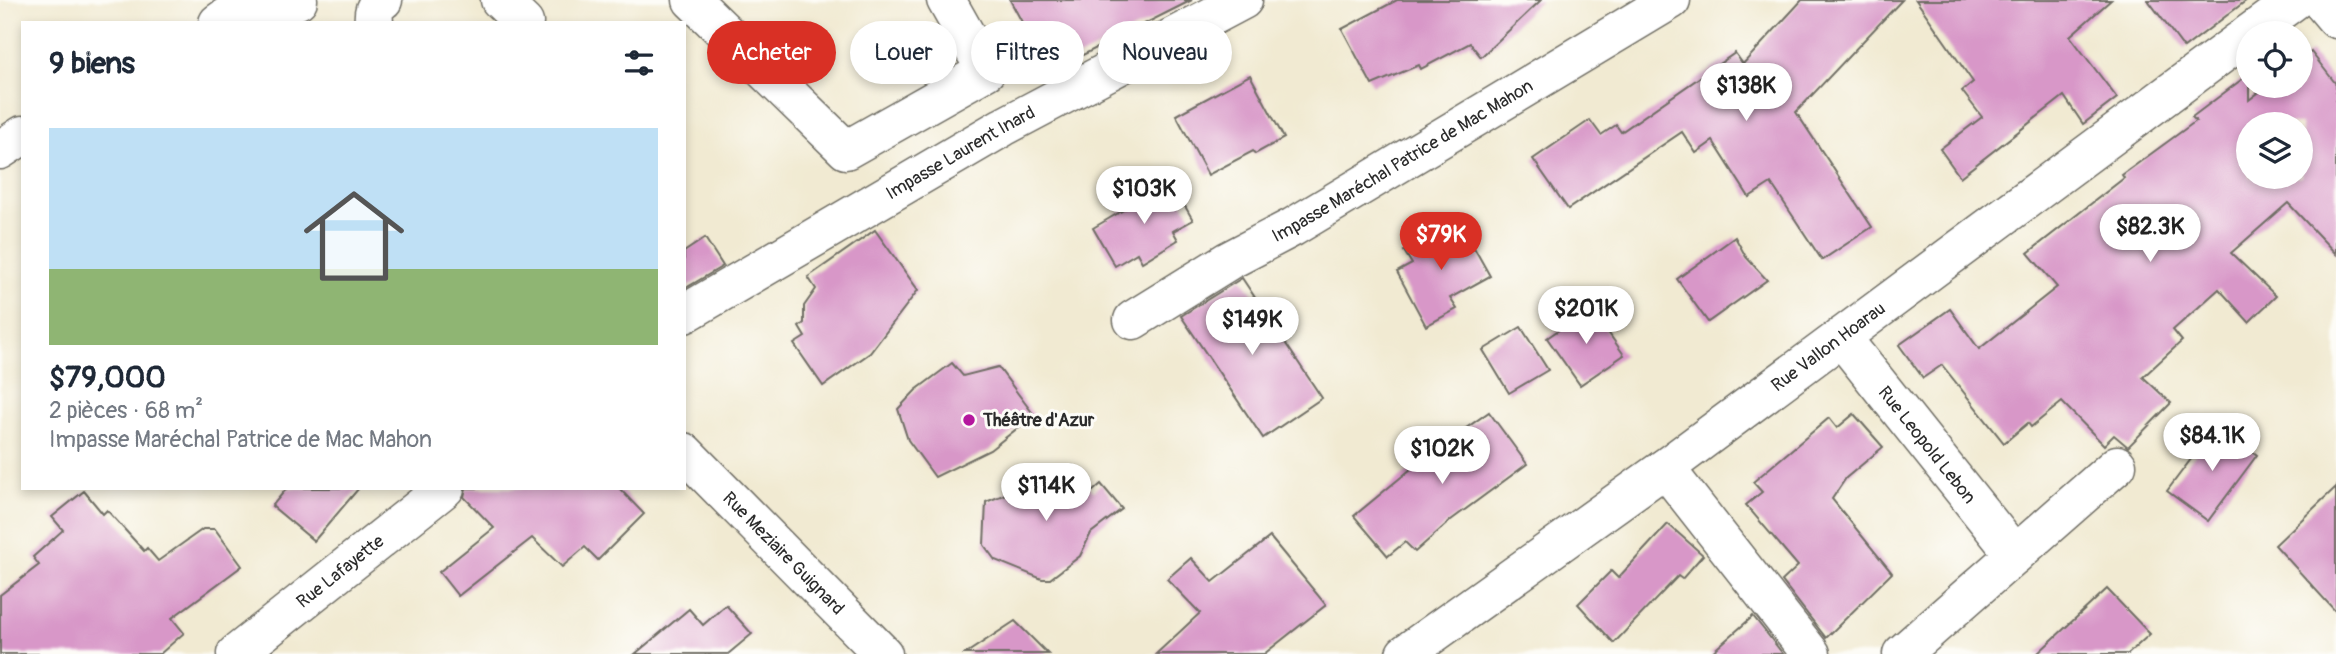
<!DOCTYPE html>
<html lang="fr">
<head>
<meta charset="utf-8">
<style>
	body { margin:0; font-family:Pangolin,sans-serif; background:#f6f6f7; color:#1f2937; height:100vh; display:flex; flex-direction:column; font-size:26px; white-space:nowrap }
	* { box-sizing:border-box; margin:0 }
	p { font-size:23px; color:#747a83 }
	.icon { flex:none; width:38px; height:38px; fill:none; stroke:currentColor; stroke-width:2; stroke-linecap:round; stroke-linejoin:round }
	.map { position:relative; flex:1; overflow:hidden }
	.drawer { position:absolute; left:21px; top:21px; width:665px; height:469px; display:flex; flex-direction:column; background:#fff; border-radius:0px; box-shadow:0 4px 10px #0003 }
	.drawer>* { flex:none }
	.banner { position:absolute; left:707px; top:21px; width:665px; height:63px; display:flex; gap:14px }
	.buttons { position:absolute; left:2236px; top:21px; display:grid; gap:14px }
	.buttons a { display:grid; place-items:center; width:77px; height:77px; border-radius:50%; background:#fff; box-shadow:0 4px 10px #0003; font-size:35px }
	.price { position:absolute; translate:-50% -60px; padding:0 16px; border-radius:24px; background:#fff; color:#222; font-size:23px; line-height:46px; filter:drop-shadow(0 2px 4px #0008) }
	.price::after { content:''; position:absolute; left:50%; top:42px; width:21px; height:16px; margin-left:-10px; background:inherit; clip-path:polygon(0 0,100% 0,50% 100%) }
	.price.on { background:#d93025; color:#fff }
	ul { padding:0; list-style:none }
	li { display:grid; align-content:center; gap:14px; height:371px; padding:0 28px }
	li span { display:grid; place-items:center; height:217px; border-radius:0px; color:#555 }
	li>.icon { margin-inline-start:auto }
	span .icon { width:126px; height:126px; fill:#fffc; stroke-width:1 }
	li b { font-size:30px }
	h2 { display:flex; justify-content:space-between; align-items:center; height:84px; padding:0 28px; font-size:30px }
	.pill { padding:0 24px; border-radius:32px; background:#fff; box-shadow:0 4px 10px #0003; font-size:24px; line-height:63px }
	.pill.on { background:#d93025; color:#fff }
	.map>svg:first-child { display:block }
	.building { fill:#d897c8; fill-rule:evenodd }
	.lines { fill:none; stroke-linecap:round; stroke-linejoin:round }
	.minor-casing { stroke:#706e65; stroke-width:41 }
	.major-casing { stroke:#706e65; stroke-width:41 }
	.minor { stroke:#fff; stroke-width:38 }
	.major { stroke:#fff; stroke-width:38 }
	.poi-dot { fill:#b5179e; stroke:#fdfcf7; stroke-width:2.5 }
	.labels { text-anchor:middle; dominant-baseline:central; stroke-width:6; stroke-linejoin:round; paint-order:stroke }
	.street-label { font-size:18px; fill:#2b2b2b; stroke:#fdfcf7 }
	.poi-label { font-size:18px; font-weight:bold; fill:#2b2b2b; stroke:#fdfcf7; text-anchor:start }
</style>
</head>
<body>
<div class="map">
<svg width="2336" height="654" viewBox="0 0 2336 654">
	<rect width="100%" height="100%" fill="#fdfcf7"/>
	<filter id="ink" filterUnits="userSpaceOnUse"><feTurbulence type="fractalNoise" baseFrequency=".0143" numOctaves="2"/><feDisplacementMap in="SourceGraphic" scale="14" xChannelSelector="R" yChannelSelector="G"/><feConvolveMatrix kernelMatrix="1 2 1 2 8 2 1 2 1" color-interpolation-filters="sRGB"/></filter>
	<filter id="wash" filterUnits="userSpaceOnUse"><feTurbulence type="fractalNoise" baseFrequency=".00686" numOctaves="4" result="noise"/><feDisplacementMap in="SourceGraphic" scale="28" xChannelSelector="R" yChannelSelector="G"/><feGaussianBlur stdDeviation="1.57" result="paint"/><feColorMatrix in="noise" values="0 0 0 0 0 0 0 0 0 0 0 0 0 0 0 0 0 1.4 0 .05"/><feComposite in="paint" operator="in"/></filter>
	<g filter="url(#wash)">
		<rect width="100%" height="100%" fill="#f1ead2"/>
		<g id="blocks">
			<g class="building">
				<polygon points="1010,0 1192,0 1049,72"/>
				<polygon points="1397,0 1541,0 1481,57 1470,43 1421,69 1419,65 1372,85 1342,29"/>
				<polygon points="1802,0 1902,0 1796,112 1872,227 1822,260 1771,183 1749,197 1713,141 1696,153 1682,132 1568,209 1533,159 1590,120 1601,135 1616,125 1621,132 1735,53 1743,64"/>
				<polygon points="1916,0 2111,0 2070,36 2117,98 2083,124 2064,96 1960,177 1940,149 1982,117 1962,91 1973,82"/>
				<polygon points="2148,0 2247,0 2184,48"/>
				<path d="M2311,52L2336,84V254L2288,203L2231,253L2276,296L2249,322L2219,289L2173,330L2182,341L2143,377L2171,403L2128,447L2114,435L2104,445L2062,402L2031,427L2028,423L2004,443L1942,365L1923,378L1899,345L1950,309L1979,349L2057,287L2028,253L2124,178L2122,175L2196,121L2192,117L2249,74V100L2267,86H2301V60ZM2249,124H2301V177H2249Z"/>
				<polygon points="1250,75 1284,138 1255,154 1253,151 1208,175 1176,115"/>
				<polygon points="1171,182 1193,220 1173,231 1178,240 1142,262 1137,253 1115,266 1093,228"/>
				<polygon points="1459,221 1490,276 1450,298 1457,309 1426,326 1397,272 1412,264 1404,251"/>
				<polygon points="875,230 918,290 870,353 823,386 794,344 805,337 799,327 804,323 804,306 816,289 808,277"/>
				<polygon points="1735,237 1746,257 1767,280 1708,322 1677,279"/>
				<polygon points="705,238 723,266 684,289 684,252"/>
				<polygon points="1242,278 1322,398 1263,438 1181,316"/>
				<polygon points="1591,308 1624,355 1580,385 1547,338"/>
				<polygon points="1521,327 1548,370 1509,393 1483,350"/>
				<polygon points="952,363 963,376 998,367 1034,415 990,450 935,477 908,440 898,409 916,390"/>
				<polygon points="1489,412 1527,464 1451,520 1415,552 1405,542 1388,556 1354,516 1451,436 1452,438"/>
				<polygon points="1854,414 1883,447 1846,478 1832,499 1892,573 1826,638 1782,581 1798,566 1746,505 1762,492 1753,482 1829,418 1837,428"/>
				<polygon points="2213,430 2225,430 2257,455 2208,521 2167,491"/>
				<polygon points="1073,466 1093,491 1101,484 1122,509 1091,533 1080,556 1050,579 1042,579 995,560 984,545 986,502 1045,478 1058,478"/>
				<polygon points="2336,487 2336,612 2275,545"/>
				<polygon points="287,488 359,488 314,541 272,506"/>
				<polygon points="466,488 619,488 644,514 598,560 585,547 562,567 532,538 458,596 439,572 494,528 464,497"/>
				<polygon points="84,491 103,514 107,510 144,551 147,548 158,561 203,529 215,529 242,566 172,618 184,633 160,654 0,654 0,595 39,565 33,557 63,530 52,517"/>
				<polygon points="1668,524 1703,555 1682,579 1678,576 1614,643 1578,604 1611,571 1618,578"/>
				<polygon points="1270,537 1326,605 1264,654 1156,654 1200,613 1167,579 1191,558 1213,582"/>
				<polygon points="2107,589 2150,634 2128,654 2037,654"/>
				<polygon points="726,605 752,634 728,654 635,654 689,609 703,625"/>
				<polygon points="1753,616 1783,654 1710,654 1751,618"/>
				<polygon points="1015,621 1048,654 965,654"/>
			</g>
		</g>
	</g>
	<g filter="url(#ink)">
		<use href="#blocks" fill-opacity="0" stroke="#706e65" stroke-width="2"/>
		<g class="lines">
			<g class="minor-casing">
				<g id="minor">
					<polyline points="500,0 524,23"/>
					<polyline points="692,0 846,150 986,71 946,0"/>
					<polyline points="261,18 298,0"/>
					<polyline points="218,23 243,5"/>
					<path d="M374,23C373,12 374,6 383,0"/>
					<polyline points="2250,33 2295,0"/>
					<polyline points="0,150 23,135"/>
					<path id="s1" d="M684,314L1003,127L1243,0"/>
					<path id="s2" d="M1133,320L1228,261L1293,227L1671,0"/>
					<path id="s3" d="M1841,337L2015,555"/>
					<path id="s4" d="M684,452L883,654"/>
					<polyline points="1665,468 1811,654"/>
					<path id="s5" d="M236,654L445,488"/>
					<path id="s6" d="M1405,654L1665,468L2249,34"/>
					<polyline points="1902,654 2117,465"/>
				</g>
			</g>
			<g class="major-casing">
				<polyline id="major" points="2320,0 2336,19"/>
			</g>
			<use href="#minor" class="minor"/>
			<use href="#major" class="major"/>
		</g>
	</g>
	<circle class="poi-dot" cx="969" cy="420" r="7"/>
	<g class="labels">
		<g class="street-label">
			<text stroke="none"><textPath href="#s1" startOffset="320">Impasse Laurent Inard</textPath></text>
			<text stroke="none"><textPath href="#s2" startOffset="313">Impasse Maréchal Patrice de Mac Mahon</textPath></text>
			<text stroke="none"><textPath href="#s6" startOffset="523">Rue Vallon Hoarau</textPath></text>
			<text stroke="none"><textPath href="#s3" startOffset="138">Rue Leopold Lebon</textPath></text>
			<text stroke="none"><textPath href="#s4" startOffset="142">Rue Meziaire Guignard</textPath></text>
			<text stroke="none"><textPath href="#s5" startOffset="133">Rue Lafayette</textPath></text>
		</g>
		<g class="poi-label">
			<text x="983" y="420">Théâtre d'Azur</text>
		</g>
	</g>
</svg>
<div class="buttons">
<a><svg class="icon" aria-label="locate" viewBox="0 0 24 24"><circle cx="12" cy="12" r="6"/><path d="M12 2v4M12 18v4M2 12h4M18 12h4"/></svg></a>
<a><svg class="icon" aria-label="layers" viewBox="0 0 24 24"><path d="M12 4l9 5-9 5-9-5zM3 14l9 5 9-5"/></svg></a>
</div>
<b class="price" style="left:1746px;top:123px">$138K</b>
<b class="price" style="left:1144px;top:226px">$103K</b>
<b class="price" style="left:2150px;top:264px">$82.3K</b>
<b class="price on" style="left:1441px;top:272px">$79K</b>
<b class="price" style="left:1586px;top:346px">$201K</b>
<b class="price" style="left:1252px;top:357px">$149K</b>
<b class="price" style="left:2212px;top:473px">$84.1K</b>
<b class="price" style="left:1442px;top:486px">$102K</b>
<b class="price" style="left:1046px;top:523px">$114K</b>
<div class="banner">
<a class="pill on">Acheter</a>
<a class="pill">Louer</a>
<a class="pill">Filtres</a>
<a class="pill">Nouveau</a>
</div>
<section class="drawer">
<h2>9 biens<svg class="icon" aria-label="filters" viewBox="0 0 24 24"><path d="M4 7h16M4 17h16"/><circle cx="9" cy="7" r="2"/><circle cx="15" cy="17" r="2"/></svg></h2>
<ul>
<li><span style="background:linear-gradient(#bfe0f5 65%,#8fb573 0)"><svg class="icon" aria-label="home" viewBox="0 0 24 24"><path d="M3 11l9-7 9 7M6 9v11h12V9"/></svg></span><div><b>$79,000</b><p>2 pièces · 68 m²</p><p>Impasse Maréchal Patrice de Mac Mahon</p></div></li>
</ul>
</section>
</div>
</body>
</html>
